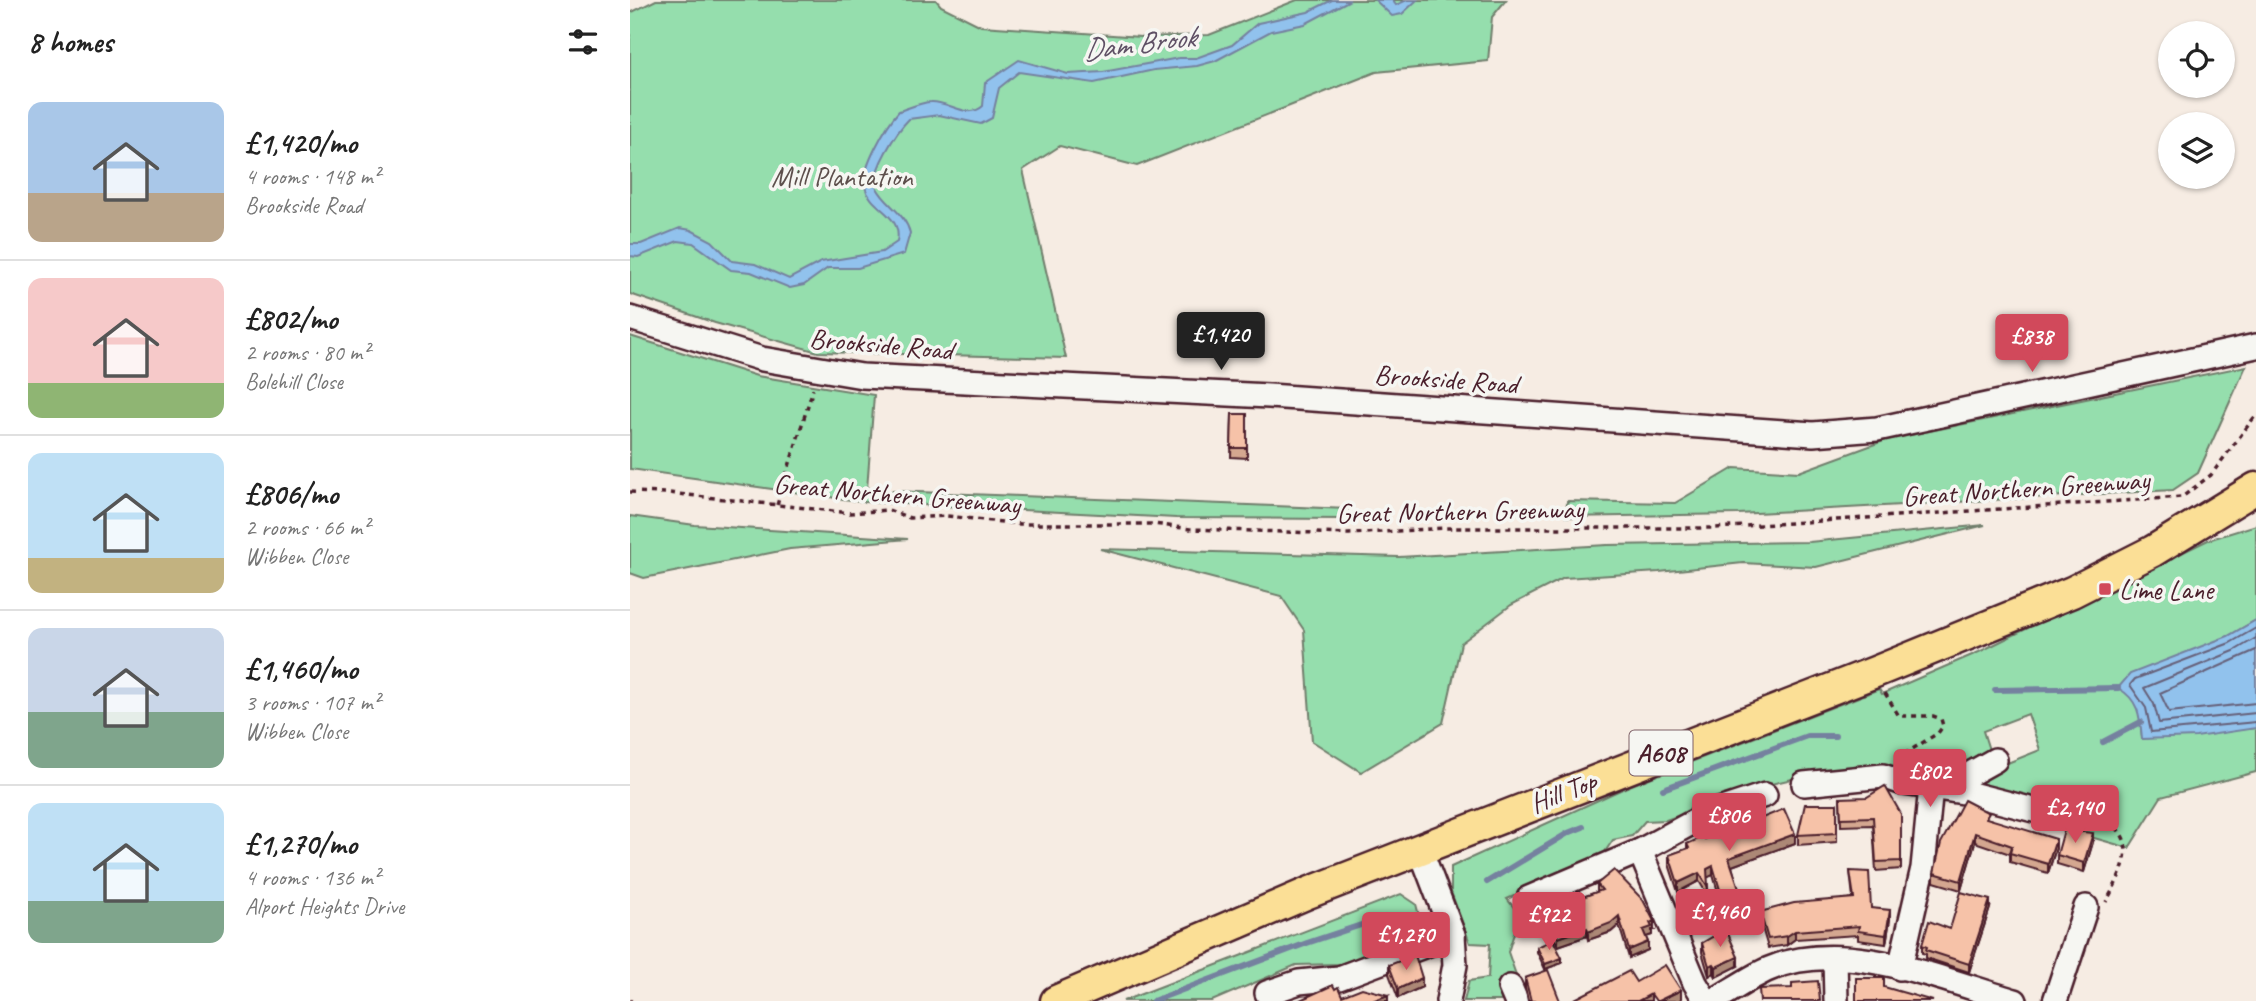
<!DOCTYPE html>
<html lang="en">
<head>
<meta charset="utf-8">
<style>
	body { margin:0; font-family:Caveat,sans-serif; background:#f6f6f6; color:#222; height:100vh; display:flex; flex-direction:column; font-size:26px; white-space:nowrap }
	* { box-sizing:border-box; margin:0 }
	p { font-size:23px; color:#767676 }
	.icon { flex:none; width:38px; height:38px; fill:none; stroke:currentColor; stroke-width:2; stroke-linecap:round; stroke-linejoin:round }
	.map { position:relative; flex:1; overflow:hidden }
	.sheet { display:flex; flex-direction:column; background:#fff; width:630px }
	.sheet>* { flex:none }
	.controls { position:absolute; left:1528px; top:21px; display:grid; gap:14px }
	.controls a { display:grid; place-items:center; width:77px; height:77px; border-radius:50%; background:#fff; box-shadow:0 2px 5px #0004; font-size:35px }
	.price { position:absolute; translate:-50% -60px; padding:0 16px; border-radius:7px; background:#d1495b; color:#fff; font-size:23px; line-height:46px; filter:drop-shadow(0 2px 4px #0008) }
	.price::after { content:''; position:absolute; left:50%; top:42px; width:21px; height:16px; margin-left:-10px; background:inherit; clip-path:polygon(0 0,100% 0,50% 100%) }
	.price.active { background:#222; color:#fff }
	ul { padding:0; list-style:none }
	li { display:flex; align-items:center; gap:21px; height:175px; padding:0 28px }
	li+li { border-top:2px solid #e0e0e0 }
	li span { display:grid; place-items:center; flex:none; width:196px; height:140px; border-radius:14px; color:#555 }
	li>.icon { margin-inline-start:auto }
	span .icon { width:84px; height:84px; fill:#fffc; stroke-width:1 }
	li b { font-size:30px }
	h2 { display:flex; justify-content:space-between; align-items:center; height:84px; padding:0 28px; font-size:30px }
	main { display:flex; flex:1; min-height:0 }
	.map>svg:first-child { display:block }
	.green { fill:#95dead; stroke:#707e6c; stroke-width:2 }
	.water { fill:#91c2ed; stroke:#75819f; stroke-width:2 }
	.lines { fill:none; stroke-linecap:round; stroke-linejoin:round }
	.shore { stroke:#666079; stroke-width:2 }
	.stream { stroke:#75819f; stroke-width:6 }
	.minor-casing { stroke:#4a1f2b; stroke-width:28 }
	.major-casing { stroke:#4a1f2b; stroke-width:35 }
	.path { stroke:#4a1f2b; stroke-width:3.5; stroke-dasharray:5 5; stroke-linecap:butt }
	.minor { stroke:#f6f6f2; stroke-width:23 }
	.major { stroke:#fbdf96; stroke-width:30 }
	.wall { fill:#d4a790; stroke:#4a1f2b; stroke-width:2 }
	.shaded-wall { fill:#ac8876; stroke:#4a1f2b; stroke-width:2 }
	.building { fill:#f6c2a8; stroke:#4a1f2b; stroke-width:2 }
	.poi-dot { fill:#d1495b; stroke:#f6f6f2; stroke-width:2.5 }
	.labels { text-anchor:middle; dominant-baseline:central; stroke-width:7; stroke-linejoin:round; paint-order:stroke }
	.shield { fill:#f6f6f2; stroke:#7e6067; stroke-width:2 }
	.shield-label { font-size:26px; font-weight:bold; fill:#4a1f2b }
	.park-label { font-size:28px; fill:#5d4f4c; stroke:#f6f6f2 }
	.street-label { font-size:28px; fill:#4a1f2b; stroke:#f6f6f2 }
	.poi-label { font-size:28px; fill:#4a1f2b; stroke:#f6f6f2; text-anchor:start }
	.water-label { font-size:30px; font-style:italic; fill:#5f5065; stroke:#f6f6f2 }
</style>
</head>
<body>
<main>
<section class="sheet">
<h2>8 homes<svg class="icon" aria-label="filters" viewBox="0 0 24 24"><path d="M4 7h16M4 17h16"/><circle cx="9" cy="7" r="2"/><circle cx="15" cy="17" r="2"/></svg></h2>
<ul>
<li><span style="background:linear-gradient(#a9c7e8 65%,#b9a48a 0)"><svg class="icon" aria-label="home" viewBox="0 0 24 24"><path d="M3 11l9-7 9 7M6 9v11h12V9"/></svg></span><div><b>£1,420/mo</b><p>4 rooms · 148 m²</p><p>Brookside Road</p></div></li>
<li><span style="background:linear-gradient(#f6c9c9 75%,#8fb573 0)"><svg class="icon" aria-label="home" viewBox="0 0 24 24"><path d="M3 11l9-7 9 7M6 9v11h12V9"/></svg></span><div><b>£802/mo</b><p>2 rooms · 80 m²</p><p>Bolehill Close</p></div></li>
<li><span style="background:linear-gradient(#bfe0f5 75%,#c2b280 0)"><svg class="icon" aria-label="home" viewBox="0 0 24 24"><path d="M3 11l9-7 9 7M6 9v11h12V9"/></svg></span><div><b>£806/mo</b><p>2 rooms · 66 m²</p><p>Wibben Close</p></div></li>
<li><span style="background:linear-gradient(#c9d6e8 60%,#7fa58c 0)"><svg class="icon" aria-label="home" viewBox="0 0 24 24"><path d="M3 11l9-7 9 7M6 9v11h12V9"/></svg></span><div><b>£1,460/mo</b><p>3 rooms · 107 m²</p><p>Wibben Close</p></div></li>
<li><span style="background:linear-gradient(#bfe0f5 70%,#7fa58c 0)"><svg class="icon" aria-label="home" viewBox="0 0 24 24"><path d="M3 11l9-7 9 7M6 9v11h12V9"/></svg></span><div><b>£1,270/mo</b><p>4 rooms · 136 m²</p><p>Alport Heights Drive</p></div></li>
</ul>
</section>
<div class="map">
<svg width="1626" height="1001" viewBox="0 0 1626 1001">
	<rect width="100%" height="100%" fill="#f6ece3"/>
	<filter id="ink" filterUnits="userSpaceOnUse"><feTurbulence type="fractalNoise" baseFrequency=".0143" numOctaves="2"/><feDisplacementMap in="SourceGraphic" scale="14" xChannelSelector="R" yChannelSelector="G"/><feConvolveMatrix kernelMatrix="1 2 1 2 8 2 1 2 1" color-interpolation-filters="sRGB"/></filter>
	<g filter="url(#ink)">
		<g class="green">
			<polygon points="26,0 306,0 311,6 351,26 511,37 579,35 667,0 876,0 862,17 858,61 746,72 507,166 430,146 393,170 436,358 188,352 85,323 0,294 0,13"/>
			<polygon points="0,336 127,376 244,395 237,490 718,509 714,519 546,518 235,502 0,469"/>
			<polygon points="1616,366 1568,473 1543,490 1108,514 936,517 937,501 1045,503 1104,468 1169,472 1256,440"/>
			<polygon points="0,516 65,525 278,539 160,549 14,578 0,573"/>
			<polygon points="1355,525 1186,567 1113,563 1029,572 934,578 881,605 831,643 813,723 731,772 682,741 674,630 651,596 470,549 769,557 977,545 1179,542"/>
			<polygon points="1626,525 1626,620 1499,694 1510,711 1512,739 1626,728 1626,772 1531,797 1499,848 1440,831 1446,811 1339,785 1365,768 1410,750 1398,714 1353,731 1359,750 1326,771 1248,768 1183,774 1128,787 1036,820 1015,821 1002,836 983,840 970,859 877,899 890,915 878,952 886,975 867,983 874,1001 834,1001 839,981 858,978 860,944 840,943 821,892 821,867 999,786 1249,689 1252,694 1349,652 1578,540"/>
			<polygon points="771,894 786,904 794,935 710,964 666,965 582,1001 493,1001"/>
		</g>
		<g class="water">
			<path d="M702,0H720L675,24L641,31L585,61L567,66L524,70L464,83L389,72L369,88L362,118L351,124L309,115L279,119C268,130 239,173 247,188C256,205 275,213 280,233L274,254L228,268H198L174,285L160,288L121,272L101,270L63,243L48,241L8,257L0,256V244H11L50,228L61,230L82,241L102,261L125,264L159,279L191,262L252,252L267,242C273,214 241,210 235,187C230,170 257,124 269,111C279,108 291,102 301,102C319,101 338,120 353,106L355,83L389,60L438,74L473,72L549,58H566L602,45L628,23L678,12Z"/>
			<polygon points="745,0 762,0 766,5 777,0 787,0 772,14 762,16"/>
			<path d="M1626,620V728L1566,737L1512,739C1510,716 1509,700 1488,688L1500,674L1598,636Z"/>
		</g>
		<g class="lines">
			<g class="shore">
				<polyline points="1626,628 1600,643 1505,679 1500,685 1516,708 1521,732 1626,722"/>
				<polyline points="1626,638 1604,651 1514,688 1524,704 1529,723 1626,713"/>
				<polyline points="1626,650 1530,693 1539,712 1626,703"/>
			</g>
			<g class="stream">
				<polyline points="1365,690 1488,688"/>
				<polyline points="1473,742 1511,722"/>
				<polyline points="1033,789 1177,736 1205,736"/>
				<polyline points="857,882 938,833 953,827"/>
				<polyline points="523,1001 677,943 752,918 776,917"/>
			</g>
			<g class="minor-casing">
				<g id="minor">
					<polyline points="0,318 132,359 232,376 639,396 1183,434 1247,429 1626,346"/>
					<polyline points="1174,784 1253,776 1273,783 1333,792 1427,816"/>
					<polyline points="1324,790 1340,774 1365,760"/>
					<polyline points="790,849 823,935 825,965 818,1001"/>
					<polyline points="1010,851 1065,983 1076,1001"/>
					<polyline points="899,898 1010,851 1080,813 1135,795"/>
					<polyline points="1205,958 1206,1001"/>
					<polyline points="1270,968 1293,868 1301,787"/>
					<polyline points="880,987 886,1001"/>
					<polyline points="637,993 669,982 709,978 823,935"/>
					<path d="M1083,1001C1101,991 1120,977 1139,969C1214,937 1312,980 1385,1001"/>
					<polyline points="1425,1001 1456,907"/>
				</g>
			</g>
			<g class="major-casing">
				<polyline id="major" points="426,1001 678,893 1245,672 1442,592 1523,551 1626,488"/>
			</g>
			<g class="path">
				<polyline points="0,492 39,493 221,513 258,510 280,518 317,516 390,524 524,524 560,529 719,534 816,528 1085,528 1552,497 1581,475 1626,415"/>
				<polyline points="147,505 183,389"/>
				<polyline points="1255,693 1269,716 1303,716 1311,719 1313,726 1308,733 1276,753 1278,762"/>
				<path d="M1443,802C1501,829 1510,842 1476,902"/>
				<polyline points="0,1000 1,1001"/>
			</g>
			<use href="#minor" class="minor"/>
			<use href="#major" class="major"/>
		</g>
		<g class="wall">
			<polygon points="602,414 617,414 617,458 601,457"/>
			<polygon points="1210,798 1271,814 1271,869 1246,871 1243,825 1211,826"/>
			<polygon points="1207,804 1207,842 1168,845 1168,835"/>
			<polygon points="1359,819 1426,848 1418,873 1380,862 1380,854 1345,842 1331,890 1304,882 1304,873"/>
			<polygon points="1083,838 1165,843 1102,866 1114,912 1096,919 1083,875 1077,877 1078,896 1069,881 1048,892 1039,864 1039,855 1057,849 1057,844"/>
			<polygon points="1463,842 1454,872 1427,864 1427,855"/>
			<polygon points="1220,871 1241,908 1260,919 1256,944 1228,940 1228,935 1165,939 1157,945 1138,948 1130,921 1130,912 1223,898"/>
			<polygon points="967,884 1024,930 1022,930 1022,935 1016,937 1018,950 999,958 989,925 981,932 958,940 957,936 928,946 917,922 917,914 925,911 925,907 967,892"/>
			<polygon points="1360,908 1339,972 1296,958 1296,954 1292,953 1292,945"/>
			<polygon points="1072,943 1108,966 1086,977 1084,973 1079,976 1072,952"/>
			<polygon points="907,947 932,963 915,969 907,952"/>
			<polygon points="759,965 792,987 768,998 759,974"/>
			<polygon points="895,978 930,1001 898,1001 895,987"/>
		</g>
		<g class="shaded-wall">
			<polygon points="1345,833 1345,842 1331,890 1331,881"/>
			<polygon points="1463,833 1463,842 1454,872 1454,863"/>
			<polygon points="1165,834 1165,843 1099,867 1099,858"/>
			<polygon points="1426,839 1426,848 1418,873 1418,864"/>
			<polygon points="1083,866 1083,875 1077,878 1077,869"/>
			<polygon points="1069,873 1069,881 1048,892 1048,883"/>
			<polygon points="1360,900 1360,908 1339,972 1339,964"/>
			<polygon points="1114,903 1114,912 1096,919 1096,910"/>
			<polygon points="1260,910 1260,919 1256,944 1256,935"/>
			<polygon points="989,916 989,925 981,932 958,940 958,932"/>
			<polygon points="1024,921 1024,930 1022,930 1022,935 1013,938 1013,930 1020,923"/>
			<polygon points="957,928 957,936 928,946 928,938"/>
			<polygon points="1165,931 1165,939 1157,945 1157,936"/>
			<polygon points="1018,942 1018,950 999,958 999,950"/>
			<polygon points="1108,957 1108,966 1086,977 1086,967"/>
			<polygon points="932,958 932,963 915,969 915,964"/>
			<polygon points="1084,964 1084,973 1079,976 1079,966"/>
			<polygon points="792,978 792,987 768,998 768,989"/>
			<polygon points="1051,990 1051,999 1048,1001 1028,1001"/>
			<polygon points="1021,994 1021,1001 1008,1001"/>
			<polygon points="758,995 758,1001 742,1001"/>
		</g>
		<g class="building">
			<polygon points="602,414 617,414 617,448 601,448"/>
			<polygon points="1255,786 1271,814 1271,861 1246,862 1243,817 1211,818 1210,798 1237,797"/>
			<polygon points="1334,800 1359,813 1356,818 1426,839 1418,864 1380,853 1382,846 1345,833 1331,881 1304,873 1311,843"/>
			<polygon points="1175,804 1207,804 1207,833 1168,835"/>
			<polygon points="1154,809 1165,834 1099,858 1114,903 1096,910 1083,866 1077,869 1078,887 1069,873 1048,883 1039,855 1059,848 1057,844 1075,836 1075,839 1082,836 1083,838"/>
			<polygon points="1434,830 1463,833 1454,863 1427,855"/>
			<polygon points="984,870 1013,900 1024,921 1020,923 1022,927 1013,930 1018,942 999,950 989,916 981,923 958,932 957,928 928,938 917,914 927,910 925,907 972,890 967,884"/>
			<polygon points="1220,871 1239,872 1241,908 1260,910 1256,935 1228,931 1229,926 1165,931 1157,936 1138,939 1130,912 1164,903 1224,898"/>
			<polygon points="1331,892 1360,900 1339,964 1296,950 1297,947 1292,945 1299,921 1320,929"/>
			<polygon points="1096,929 1108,957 1086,967 1084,964 1079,966 1072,943"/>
			<polygon points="923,940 932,958 915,964 907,947"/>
			<polygon points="785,955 792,978 768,989 759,965"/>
			<polygon points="1035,965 1051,990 1028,1001 1026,1001 1021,994 1008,1001 941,1001 999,971 1006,982"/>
			<polygon points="918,970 930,1001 901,1001 895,978"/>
			<polygon points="1226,978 1254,978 1254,987 1303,1001 1226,1001"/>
			<polygon points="1188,981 1190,1001 1130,1001 1129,989 1162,988 1162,983"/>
			<polygon points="703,985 705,989 708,987 712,996 732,988 758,995 742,1001 668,1001"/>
		</g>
	</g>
	<rect class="poi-dot" x="1468" y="582" width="14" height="14" rx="3.5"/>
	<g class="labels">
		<rect class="shield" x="999.5" y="730.5" width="63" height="45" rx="5"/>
		<g class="shield-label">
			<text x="1031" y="753">A608</text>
		</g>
		<g class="park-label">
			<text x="212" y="176">Mill Plantation</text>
		</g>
		<g class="street-label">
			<text transform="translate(251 344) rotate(5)">Brookside Road</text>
			<text transform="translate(816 379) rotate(4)">Brookside Road</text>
			<text transform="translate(1396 488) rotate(-4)">Great Northern Greenway</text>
			<text transform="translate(267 494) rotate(5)">Great Northern Greenway</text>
			<text transform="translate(830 511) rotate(-1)">Great Northern Greenway</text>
			<text transform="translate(933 792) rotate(-21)">Hill Top</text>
		</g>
		<g class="poi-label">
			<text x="1489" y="589">Lime Lane</text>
		</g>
		<g class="water-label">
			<text transform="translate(509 43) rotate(-7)">Dam Brook</text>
		</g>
	</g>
</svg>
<div class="controls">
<a><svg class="icon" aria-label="locate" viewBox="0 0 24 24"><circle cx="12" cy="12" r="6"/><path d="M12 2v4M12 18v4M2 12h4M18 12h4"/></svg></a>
<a><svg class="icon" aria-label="layers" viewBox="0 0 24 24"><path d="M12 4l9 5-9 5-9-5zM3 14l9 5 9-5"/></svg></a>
</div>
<b class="price active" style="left:591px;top:372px">£1,420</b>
<b class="price" style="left:1402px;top:374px">£838</b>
<b class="price" style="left:1300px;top:809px">£802</b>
<b class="price" style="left:1445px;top:845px">£2,140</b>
<b class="price" style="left:1099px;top:853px">£806</b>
<b class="price" style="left:1090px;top:949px">£1,460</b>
<b class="price" style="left:919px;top:952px">£922</b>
<b class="price" style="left:776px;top:972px">£1,270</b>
</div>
</main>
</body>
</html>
